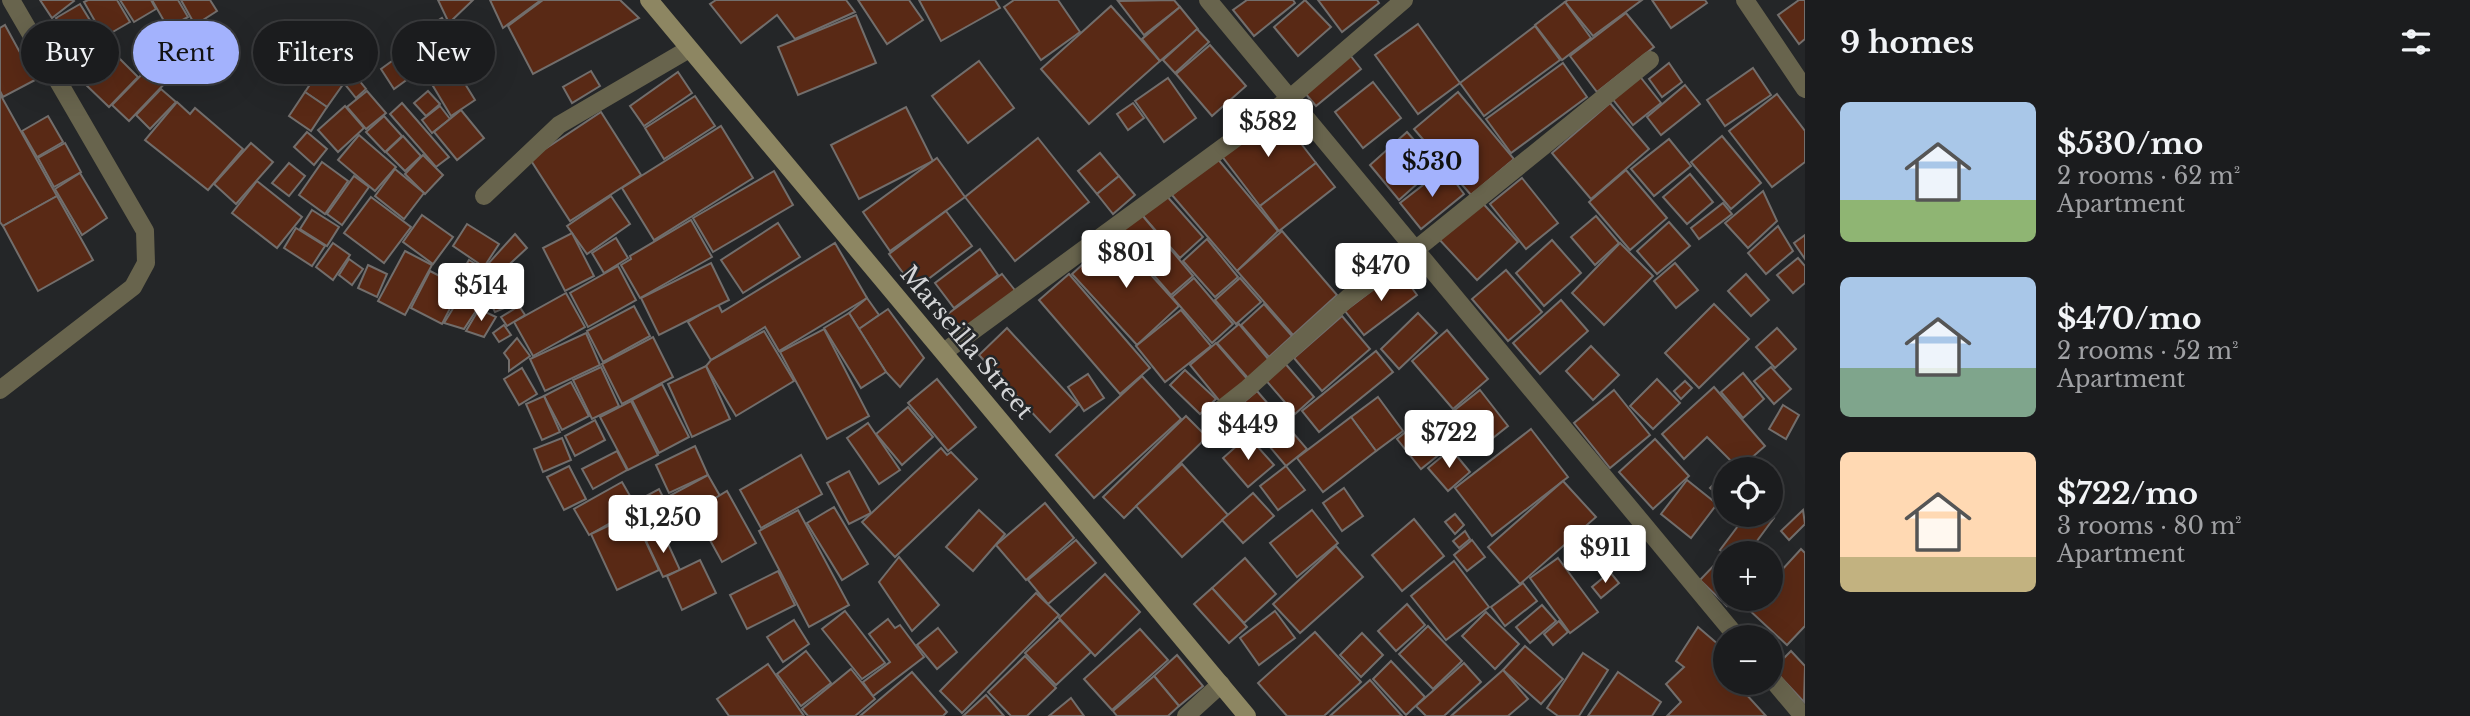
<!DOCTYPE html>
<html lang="en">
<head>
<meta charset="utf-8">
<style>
	body { margin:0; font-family:"Libre Baskerville",serif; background:#28292b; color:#f1f3f6; height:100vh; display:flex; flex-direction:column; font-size:26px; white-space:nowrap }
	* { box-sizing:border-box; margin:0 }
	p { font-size:23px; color:#a0a1a4 }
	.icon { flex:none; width:38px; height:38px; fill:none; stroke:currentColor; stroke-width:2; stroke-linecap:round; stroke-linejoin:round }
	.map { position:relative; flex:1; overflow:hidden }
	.sheet { display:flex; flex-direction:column; background:#1b1c1e; width:665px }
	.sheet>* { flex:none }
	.guide { position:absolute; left:21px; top:21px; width:665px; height:63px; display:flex; gap:14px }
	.tools { position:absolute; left:1713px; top:457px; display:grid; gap:14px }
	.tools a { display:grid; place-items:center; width:70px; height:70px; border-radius:50%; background:#1b1c1e; box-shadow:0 7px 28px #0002,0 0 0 2px #393a3c; font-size:35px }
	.price { position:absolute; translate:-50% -60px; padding:0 16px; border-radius:7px; background:#fff; color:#222; font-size:23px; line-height:46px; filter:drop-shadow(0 2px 4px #0008) }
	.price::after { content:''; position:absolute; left:50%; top:42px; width:21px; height:16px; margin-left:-10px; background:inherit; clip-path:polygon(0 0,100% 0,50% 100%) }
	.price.selected { background:#a3b2fd; color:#111 }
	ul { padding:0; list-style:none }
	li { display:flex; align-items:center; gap:21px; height:175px; padding:0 35px }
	li span { display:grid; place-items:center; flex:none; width:196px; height:140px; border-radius:10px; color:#555 }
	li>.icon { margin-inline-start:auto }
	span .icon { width:84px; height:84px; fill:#fffc; stroke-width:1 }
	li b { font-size:30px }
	h2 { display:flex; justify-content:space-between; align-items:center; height:84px; padding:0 35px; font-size:30px }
	.chip { padding:0 24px; border-radius:32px; background:#1b1c1e; box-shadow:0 7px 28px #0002,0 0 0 2px #393a3c; font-size:24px; line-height:63px }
	.chip.selected { background:#a3b2fd; color:#111 }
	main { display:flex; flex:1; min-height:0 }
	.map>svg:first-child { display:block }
	.building { fill:#592915; stroke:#726e6c; stroke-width:2 }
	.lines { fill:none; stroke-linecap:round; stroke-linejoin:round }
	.minor { stroke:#68644d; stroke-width:18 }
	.secondary { stroke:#8d8662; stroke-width:18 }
	.labels { text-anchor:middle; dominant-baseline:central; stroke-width:5; stroke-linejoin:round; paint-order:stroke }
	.street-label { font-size:24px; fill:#d4d5d7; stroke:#242628 }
</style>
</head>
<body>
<main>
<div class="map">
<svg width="1805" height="716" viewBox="0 0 1805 716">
	<rect width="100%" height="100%" fill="#242628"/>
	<g class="building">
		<polygon points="40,0 73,0 74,1 52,18"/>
		<polygon points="88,0 117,0 130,22 104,37 84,2"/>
		<polygon points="120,0 151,0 156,9 134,22"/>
		<polygon points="152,0 178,0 188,17 168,28"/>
		<polygon points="181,0 210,0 217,11 195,25"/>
		<polygon points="438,0 473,0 449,23"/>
		<polygon points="490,0 541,0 503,28"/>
		<polygon points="543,0 620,0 639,18 533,74 508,26"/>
		<polygon points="716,0 846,0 855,12 795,39 777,15 741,43 710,4"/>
		<polygon points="858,0 909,0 923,20 887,44"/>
		<polygon points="919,0 995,0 1000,8 941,41"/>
		<polygon points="1014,0 1058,0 1080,32 1041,60 1004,7"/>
		<polygon points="1174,0 1180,7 1144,35 1118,1"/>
		<polygon points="1247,0 1293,0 1295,3 1254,36 1233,10"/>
		<polygon points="1305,0 1331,27 1298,56 1274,27"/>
		<polygon points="1318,0 1377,0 1379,3 1342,32"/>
		<polygon points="1568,0 1642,0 1593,36 1565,2"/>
		<polygon points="1652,0 1705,0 1707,3 1671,28"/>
		<polygon points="1799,0 1805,0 1805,39 1799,44 1778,15"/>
		<polygon points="1565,2 1591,38 1562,60 1535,25"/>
		<polygon points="80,4 96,30 72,45 56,18"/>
		<polygon points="1111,6 1160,61 1089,124 1041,69"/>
		<polygon points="1180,7 1198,29 1160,61 1142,39"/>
		<polygon points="1626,13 1654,47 1597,92 1570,56"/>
		<polygon points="856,15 876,63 798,95 778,47"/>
		<polygon points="442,18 462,50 440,64 420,32"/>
		<polygon points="1418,24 1460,83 1418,114 1375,55"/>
		<polygon points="5,25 35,80 3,97 0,91 0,28"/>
		<polygon points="1535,26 1560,60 1484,116 1460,83"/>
		<polygon points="1197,29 1209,42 1175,73 1163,60"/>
		<polygon points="100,30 115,50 81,77 65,50"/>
		<polygon points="1210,45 1246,86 1212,116 1176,74"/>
		<polygon points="114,53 138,77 109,107 84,83"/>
		<polygon points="1350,55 1361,69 1316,106 1305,93"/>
		<polygon points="399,56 412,76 394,89 381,69"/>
		<polygon points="979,61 1014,108 968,143 932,96"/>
		<polygon points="153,63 169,79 129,121 112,105"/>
		<polygon points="1563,63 1587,97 1511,153 1486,119"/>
		<polygon points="1669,63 1682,82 1662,97 1649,79"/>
		<polygon points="454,66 475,100 451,116 430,81"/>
		<polygon points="321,68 344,83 327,107 305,92"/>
		<polygon points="1753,68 1771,95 1725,126 1707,100"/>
		<polygon points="591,71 600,86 572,103 563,87"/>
		<polygon points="678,72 692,93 644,126 630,106"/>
		<polygon points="354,74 366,89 356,98 344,83"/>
		<polygon points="1638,74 1661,103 1633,125 1611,97"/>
		<polygon points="1168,78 1196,118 1164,142 1135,101"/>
		<polygon points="1373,82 1401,118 1363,148 1335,112"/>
		<polygon points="1685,85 1700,104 1661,135 1647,117"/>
		<polygon points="161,89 176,102 150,129 136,115"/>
		<polygon points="367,91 386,113 366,129 347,107"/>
		<polygon points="428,91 440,104 426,116 414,103"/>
		<polygon points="305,92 327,107 311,131 289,116"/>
		<polygon points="1458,92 1514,159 1471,195 1414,129"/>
		<polygon points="0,94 57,196 3,226 0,222"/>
		<polygon points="1777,94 1805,131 1805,162 1772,187 1729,131"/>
		<polygon points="695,96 715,126 664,159 645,128"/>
		<polygon points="177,102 190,114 195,108 243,149 208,190 145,140"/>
		<polygon points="402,103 449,157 436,167 390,114"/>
		<polygon points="1133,103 1144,118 1128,130 1117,114"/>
		<polygon points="1610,103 1649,149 1591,199 1552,153"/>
		<polygon points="345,106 364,128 338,152 318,130"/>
		<polygon points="440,106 450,119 432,133 422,120"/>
		<polygon points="906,107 933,161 859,199 831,145"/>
		<polygon points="461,110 484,138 457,160 434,132"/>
		<polygon points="1276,111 1316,163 1260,206 1221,155"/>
		<polygon points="601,112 641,175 570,221 530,159"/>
		<polygon points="48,116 63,142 37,157 22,131"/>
		<polygon points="384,116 402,136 385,152 366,132"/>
		<polygon points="721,126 753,178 654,240 622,188"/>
		<polygon points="307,132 327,149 314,165 294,147"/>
		<polygon points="1407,132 1437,166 1399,200 1370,165"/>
		<polygon points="359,135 396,167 375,191 338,160"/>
		<polygon points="403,136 421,156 405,171 386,152"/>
		<polygon points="1722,136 1761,183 1731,209 1691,162"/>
		<polygon points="1038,138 1089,202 1015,261 965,197"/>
		<polygon points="1669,139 1691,166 1654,196 1631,169"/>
		<polygon points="65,143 81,172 54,187 38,158"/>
		<polygon points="251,143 273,162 236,204 214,184"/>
		<polygon points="1100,153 1119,176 1097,194 1078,171"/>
		<polygon points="423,155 443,175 425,194 405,174"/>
		<polygon points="937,158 965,197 890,251 863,212"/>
		<polygon points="1217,158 1278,231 1237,271 1172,195"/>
		<polygon points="322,162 348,181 325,214 299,195"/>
		<polygon points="289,163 305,176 289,196 272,183"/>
		<polygon points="1316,163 1335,187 1279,231 1260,206"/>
		<polygon points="1445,168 1464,194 1421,229 1400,203"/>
		<polygon points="395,169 424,193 404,219 375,196"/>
		<polygon points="1626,170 1667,218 1630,250 1589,202"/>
		<polygon points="774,171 793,205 713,252 693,218"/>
		<polygon points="80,173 107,218 82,235 55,189"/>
		<polygon points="1690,174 1713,202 1687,224 1663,197"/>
		<polygon points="354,176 369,187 342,225 327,214"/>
		<polygon points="1119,176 1135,195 1113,214 1097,194"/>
		<polygon points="1522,178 1558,223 1526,249 1490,204"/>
		<polygon points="257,181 302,217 277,248 232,213"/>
		<polygon points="1763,191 1777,221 1748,248 1725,223"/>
		<polygon points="1165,194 1203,237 1180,258 1142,215"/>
		<polygon points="57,196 93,260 38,291 3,226"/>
		<polygon points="611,196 630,224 587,254 567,226"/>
		<polygon points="371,197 411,227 384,263 344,233"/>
		<polygon points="1479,199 1518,242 1477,280 1437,237"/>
		<polygon points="1723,203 1732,214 1699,239 1691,228"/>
		<polygon points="312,210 339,227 327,246 300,229"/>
		<polygon points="946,211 972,246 915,289 889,254"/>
		<polygon points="422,215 453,237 433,264 403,242"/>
		<polygon points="1142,215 1193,276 1171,295 1118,234"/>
		<polygon points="1596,216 1619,243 1595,265 1571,237"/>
		<polygon points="691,220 712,257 640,298 621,265 631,259 630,256"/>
		<polygon points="1669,222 1690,246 1657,274 1637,251"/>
		<polygon points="778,223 800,257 743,293 721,260"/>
		<polygon points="467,224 499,244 484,267 453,246"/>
		<polygon points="1778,226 1793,251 1766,274 1748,253"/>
		<polygon points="296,228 325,246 312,266 284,248"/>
		<polygon points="1282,231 1337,295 1293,335 1237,271"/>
		<polygon points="572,233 594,276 565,291 543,248"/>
		<polygon points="515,234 527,248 499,274 487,265"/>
		<polygon points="1115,235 1179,306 1137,345 1072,274"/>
		<polygon points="1805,235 1805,259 1794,243"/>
		<polygon points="616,238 628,258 604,273 592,253"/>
		<polygon points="1207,239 1238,277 1215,297 1183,261"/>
		<polygon points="1552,240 1581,273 1544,306 1516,273"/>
		<polygon points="333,243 350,255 333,280 316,267"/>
		<polygon points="835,243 867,298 779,351 765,327 711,360 688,322 718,304 722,312"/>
		<polygon points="1620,243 1653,276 1604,325 1572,293"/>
		<polygon points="980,249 998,275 954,308 935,283"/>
		<polygon points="405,251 432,265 405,315 378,301"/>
		<polygon points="1798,258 1805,266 1805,283 1793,293 1777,275"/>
		<polygon points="349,259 363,269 352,285 339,275"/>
		<polygon points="469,260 495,276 485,292 459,277"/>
		<polygon points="711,263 729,300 659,335 641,298"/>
		<polygon points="1675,263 1698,290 1676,308 1654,281"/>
		<polygon points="368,265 387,274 377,297 358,288"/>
		<polygon points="618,266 636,300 588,327 570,293"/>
		<polygon points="1399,270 1417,295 1364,335 1345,311"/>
		<polygon points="1506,270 1542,312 1508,341 1472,299"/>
		<polygon points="430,271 461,287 442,324 411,308"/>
		<polygon points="1002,274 1018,294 960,337 945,316"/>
		<polygon points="1069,274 1150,368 1120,394 1039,300"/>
		<polygon points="1746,274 1769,300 1751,316 1728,291"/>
		<polygon points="1194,278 1233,324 1212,343 1172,297"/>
		<polygon points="1240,278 1261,302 1236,324 1215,300"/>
		<polygon points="510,282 519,302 495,312 485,292"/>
		<polygon points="467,286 485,297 464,329 444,323"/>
		<polygon points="566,293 585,327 533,356 514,322"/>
		<polygon points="867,298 879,315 859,329 849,313"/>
		<polygon points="1561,300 1588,331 1540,374 1513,343"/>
		<polygon points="1264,304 1292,336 1269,357 1241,325"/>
		<polygon points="1714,304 1749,339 1699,388 1665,353"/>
		<polygon points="519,306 525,315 507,326 501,317"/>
		<polygon points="634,306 650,336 603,362 587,331"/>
		<polygon points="479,309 496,317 484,337 466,331"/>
		<polygon points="888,309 924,358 900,387 886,372 859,329"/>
		<polygon points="1181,310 1211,346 1165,382 1136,346"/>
		<polygon points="849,313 886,372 861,388 824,328"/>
		<polygon points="1418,313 1437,333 1399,369 1381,349"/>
		<polygon points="1342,316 1370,349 1322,391 1294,358"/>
		<polygon points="1239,324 1269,360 1248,378 1217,343"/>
		<polygon points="504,325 511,335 499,342 493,333"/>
		<polygon points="1007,328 1078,405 1050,432 979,355"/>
		<polygon points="1777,328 1796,349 1775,368 1756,347"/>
		<polygon points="824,329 869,416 827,439 780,352"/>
		<polygon points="1447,330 1488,379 1453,409 1412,361"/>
		<polygon points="764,331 794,381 736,416 706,366 711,360"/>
		<polygon points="586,333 600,365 545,391 530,359"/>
		<polygon points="653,337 673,377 622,404 602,364"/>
		<polygon points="517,338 530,356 509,371 509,360 504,353"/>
		<polygon points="1216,343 1249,381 1222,404 1190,365"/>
		<polygon points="1591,346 1619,375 1593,400 1566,371"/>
		<polygon points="1376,351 1393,372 1319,432 1302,411"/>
		<polygon points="1283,361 1314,397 1295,414 1264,378"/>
		<polygon points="706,366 730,419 692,437 668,384"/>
		<polygon points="601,367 619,406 592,419 573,380"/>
		<polygon points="1771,367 1791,389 1774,404 1754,381"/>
		<polygon points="522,368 537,394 519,405 504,379"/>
		<polygon points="1185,370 1216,399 1200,414 1170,385"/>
		<polygon points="1743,373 1764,399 1743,418 1721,392"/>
		<polygon points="1088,374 1104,398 1084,411 1068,387"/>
		<polygon points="1142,376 1181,419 1094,498 1056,455"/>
		<polygon points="937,379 976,427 948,451 908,403"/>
		<polygon points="1657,379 1680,403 1653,429 1630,406"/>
		<polygon points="1685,381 1692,388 1681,399 1674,391"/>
		<polygon points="571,382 589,416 562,430 544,396"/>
		<polygon points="662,384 689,437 659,453 632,400"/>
		<polygon points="1714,387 1765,446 1739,469 1707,437 1684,459 1662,434"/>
		<polygon points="1480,390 1508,426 1479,449 1451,413"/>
		<polygon points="1614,390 1650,435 1610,468 1574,423"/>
		<polygon points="1257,391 1307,449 1286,466 1237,408"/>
		<polygon points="544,396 560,432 542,440 526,404"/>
		<polygon points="1378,397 1403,431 1376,451 1351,417"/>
		<polygon points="631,401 658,455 628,470 600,417"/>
		<polygon points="1783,405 1799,415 1786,439 1769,429"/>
		<polygon points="908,407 933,437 902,465 876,434"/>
		<polygon points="1428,414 1451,445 1421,469 1397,439"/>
		<polygon points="1186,416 1207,437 1124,518 1103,497"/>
		<polygon points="1351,417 1376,451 1323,492 1297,458"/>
		<polygon points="595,420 605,440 575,456 565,436"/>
		<polygon points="868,423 900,470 879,484 847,438"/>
		<polygon points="1531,429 1568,477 1492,536 1455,488"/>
		<polygon points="1248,436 1274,465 1248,487 1223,458"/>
		<polygon points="562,438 571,460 543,472 534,449"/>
		<polygon points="1655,439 1689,476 1653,509 1619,472"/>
		<polygon points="695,446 708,475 669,493 656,465"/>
		<polygon points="941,448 947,455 951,452 977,479 895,557 862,522"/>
		<polygon points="1451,449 1470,472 1448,491 1428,468"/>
		<polygon points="617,451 627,470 593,489 582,469"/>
		<polygon points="801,455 822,494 761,528 740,490"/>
		<polygon points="1182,464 1228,515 1182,557 1136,506"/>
		<polygon points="569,466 586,499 564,510 547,477"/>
		<polygon points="1286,466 1305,490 1278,510 1260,486"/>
		<polygon points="849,471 871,513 849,524 827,483"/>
		<polygon points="1725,473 1726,473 1726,502 1710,488"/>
		<polygon points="708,475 720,496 694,511 700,522 669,540 661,527 652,532 635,502 659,489 664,499"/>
		<polygon points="1687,480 1717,504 1691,538 1661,514"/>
		<polygon points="1563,481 1596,517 1520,584 1488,547"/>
		<polygon points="622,482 637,508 589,535 574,509"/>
		<polygon points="1344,488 1363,516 1342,531 1323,503"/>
		<polygon points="727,491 756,543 722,562 694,511"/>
		<polygon points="1253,493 1274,516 1243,543 1222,520"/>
		<polygon points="1045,503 1074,538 1026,580 996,545"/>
		<polygon points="834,507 868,564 842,580 807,523"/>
		<polygon points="798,510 849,605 809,627 759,531"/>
		<polygon points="979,510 1005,534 973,571 946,547"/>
		<polygon points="1312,510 1338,543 1297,577 1270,543"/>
		<polygon points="1803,510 1805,524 1789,540 1781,531"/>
		<polygon points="633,514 659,570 617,590 591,534"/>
		<polygon points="1455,514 1464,525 1455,534 1445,522"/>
		<polygon points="1747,514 1769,514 1774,518 1748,553 1726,554 1720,550"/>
		<polygon points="1414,519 1444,556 1402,591 1372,555"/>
		<polygon points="1465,531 1470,539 1459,548 1453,541"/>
		<polygon points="663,533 680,570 663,577 646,541"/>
		<polygon points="1076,540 1096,563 1048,604 1028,580"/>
		<polygon points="1472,540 1485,557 1467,571 1454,555"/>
		<polygon points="1336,546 1363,577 1300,633 1273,604"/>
		<polygon points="1801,549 1805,553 1805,626 1787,645 1747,608 1756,598 1771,598 1771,582"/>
		<polygon points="899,557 939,605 912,631 879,582"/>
		<polygon points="1245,558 1276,594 1244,623 1212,588"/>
		<polygon points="1558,558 1598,612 1570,633 1530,578"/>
		<polygon points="1720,559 1726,564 1726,598 1734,598 1727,606 1700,580"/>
		<polygon points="700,560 716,593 682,610 667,576"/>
		<polygon points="1454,561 1489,607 1446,640 1411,596"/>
		<polygon points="778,571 795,605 747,629 730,595"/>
		<polygon points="1610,572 1619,583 1601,598 1592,587"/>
		<polygon points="1105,574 1140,612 1095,656 1059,618"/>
		<polygon points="1523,583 1537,601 1505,626 1491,607"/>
		<polygon points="1212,588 1247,627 1229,643 1194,604"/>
		<polygon points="1036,593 1059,615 962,713 940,691"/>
		<polygon points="1407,604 1425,625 1396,651 1378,631"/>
		<polygon points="1542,605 1556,621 1530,643 1516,627"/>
		<polygon points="845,611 885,663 862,679 822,629"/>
		<polygon points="1275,611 1295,638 1259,665 1240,638"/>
		<polygon points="1486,612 1519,644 1495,669 1462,636"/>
		<polygon points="888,619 895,628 900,625 924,657 873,696 863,682 890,662 869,634"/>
		<polygon points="794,620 809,644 783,662 767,637"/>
		<polygon points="1060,620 1091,652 1056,685 1025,653"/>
		<polygon points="1559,621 1568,632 1553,645 1544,634"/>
		<polygon points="1428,626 1462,661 1433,689 1399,654"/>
		<polygon points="1698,627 1726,651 1721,667 1726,672 1726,682 1735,682 1766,716 1667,716 1681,702 1666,684 1684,667 1676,661"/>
		<polygon points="938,628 957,652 937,669 917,645"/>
		<polygon points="1140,629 1168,660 1112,710 1084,679"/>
		<polygon points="1315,632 1361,682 1324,716 1287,716 1258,683"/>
		<polygon points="1362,633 1383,655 1361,677 1340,655"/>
		<polygon points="1525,646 1563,679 1541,704 1503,670"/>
		<polygon points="806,651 831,683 801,706 777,674"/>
		<polygon points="1791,651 1805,666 1804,702 1773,669"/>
		<polygon points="1583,653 1608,670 1579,716 1558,716 1547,708"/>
		<polygon points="1177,655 1203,686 1179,706 1154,676"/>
		<polygon points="1025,656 1056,688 1027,716 1011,716 988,692"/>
		<polygon points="1391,661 1425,697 1406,715 1373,679"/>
		<polygon points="1464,663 1481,682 1444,716 1426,716 1416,706"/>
		<polygon points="768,664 804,716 729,716 717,699"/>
		<polygon points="851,669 875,699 855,716 808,716 802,709"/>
		<polygon points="1503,670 1528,699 1508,716 1451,716"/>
		<polygon points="912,672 947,712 943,716 860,716"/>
		<polygon points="1618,672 1661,702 1652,716 1588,716"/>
		<polygon points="1154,676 1179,706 1168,716 1117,716 1113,711"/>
		<polygon points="1370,680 1402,716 1330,716"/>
		<polygon points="986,695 1004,716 963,716"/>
		<polygon points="1071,698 1084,716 1049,716"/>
	</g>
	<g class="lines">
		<g class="minor">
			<polyline points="1208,0 1737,637"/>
			<polyline points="1745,0 1805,89"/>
			<polyline points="484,196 559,125 689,49"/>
			<polyline points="944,352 1289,99 1404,0"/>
			<polyline points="0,390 133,287 146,263 145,231 11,0"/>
			<polyline points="1215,414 1248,388 1349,297 1414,251 1650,60"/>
			<polyline points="1771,678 1803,716"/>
			<polyline points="1186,716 1221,684"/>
		</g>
		<polyline class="secondary" points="649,0 1247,716"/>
	</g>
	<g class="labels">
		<g class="street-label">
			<text transform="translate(967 342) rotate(50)">Marseilla Street</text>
		</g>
	</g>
</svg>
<div class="tools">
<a><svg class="icon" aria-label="locate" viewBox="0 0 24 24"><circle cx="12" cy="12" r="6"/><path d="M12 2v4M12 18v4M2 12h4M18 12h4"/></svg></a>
<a>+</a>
<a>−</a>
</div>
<b class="price" style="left:1268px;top:159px">$582</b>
<b class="price selected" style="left:1432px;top:199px">$530</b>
<b class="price" style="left:1126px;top:290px">$801</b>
<b class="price" style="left:1381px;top:303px">$470</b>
<b class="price" style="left:481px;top:323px">$514</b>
<b class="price" style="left:1248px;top:462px">$449</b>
<b class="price" style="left:1449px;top:470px">$722</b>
<b class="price" style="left:663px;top:555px">$1,250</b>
<b class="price" style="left:1605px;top:585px">$911</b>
<div class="guide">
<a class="chip">Buy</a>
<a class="chip selected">Rent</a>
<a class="chip">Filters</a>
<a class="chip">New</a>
</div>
</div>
<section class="sheet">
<h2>9 homes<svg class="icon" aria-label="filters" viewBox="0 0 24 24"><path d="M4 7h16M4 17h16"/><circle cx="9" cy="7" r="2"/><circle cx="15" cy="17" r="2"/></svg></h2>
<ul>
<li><span style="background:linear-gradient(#a9c7e8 70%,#8fb573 0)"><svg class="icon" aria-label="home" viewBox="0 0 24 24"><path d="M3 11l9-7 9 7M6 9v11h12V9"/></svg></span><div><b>$530/mo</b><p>2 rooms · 62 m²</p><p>Apartment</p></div></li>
<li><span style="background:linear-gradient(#a9c7e8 65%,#7fa58c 0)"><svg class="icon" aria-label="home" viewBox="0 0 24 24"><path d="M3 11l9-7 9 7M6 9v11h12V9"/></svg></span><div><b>$470/mo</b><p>2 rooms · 52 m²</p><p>Apartment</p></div></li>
<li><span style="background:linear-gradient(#ffd9b3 75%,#c2b280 0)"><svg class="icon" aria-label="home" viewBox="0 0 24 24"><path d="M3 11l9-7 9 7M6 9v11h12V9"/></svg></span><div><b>$722/mo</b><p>3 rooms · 80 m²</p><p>Apartment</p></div></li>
</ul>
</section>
</main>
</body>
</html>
